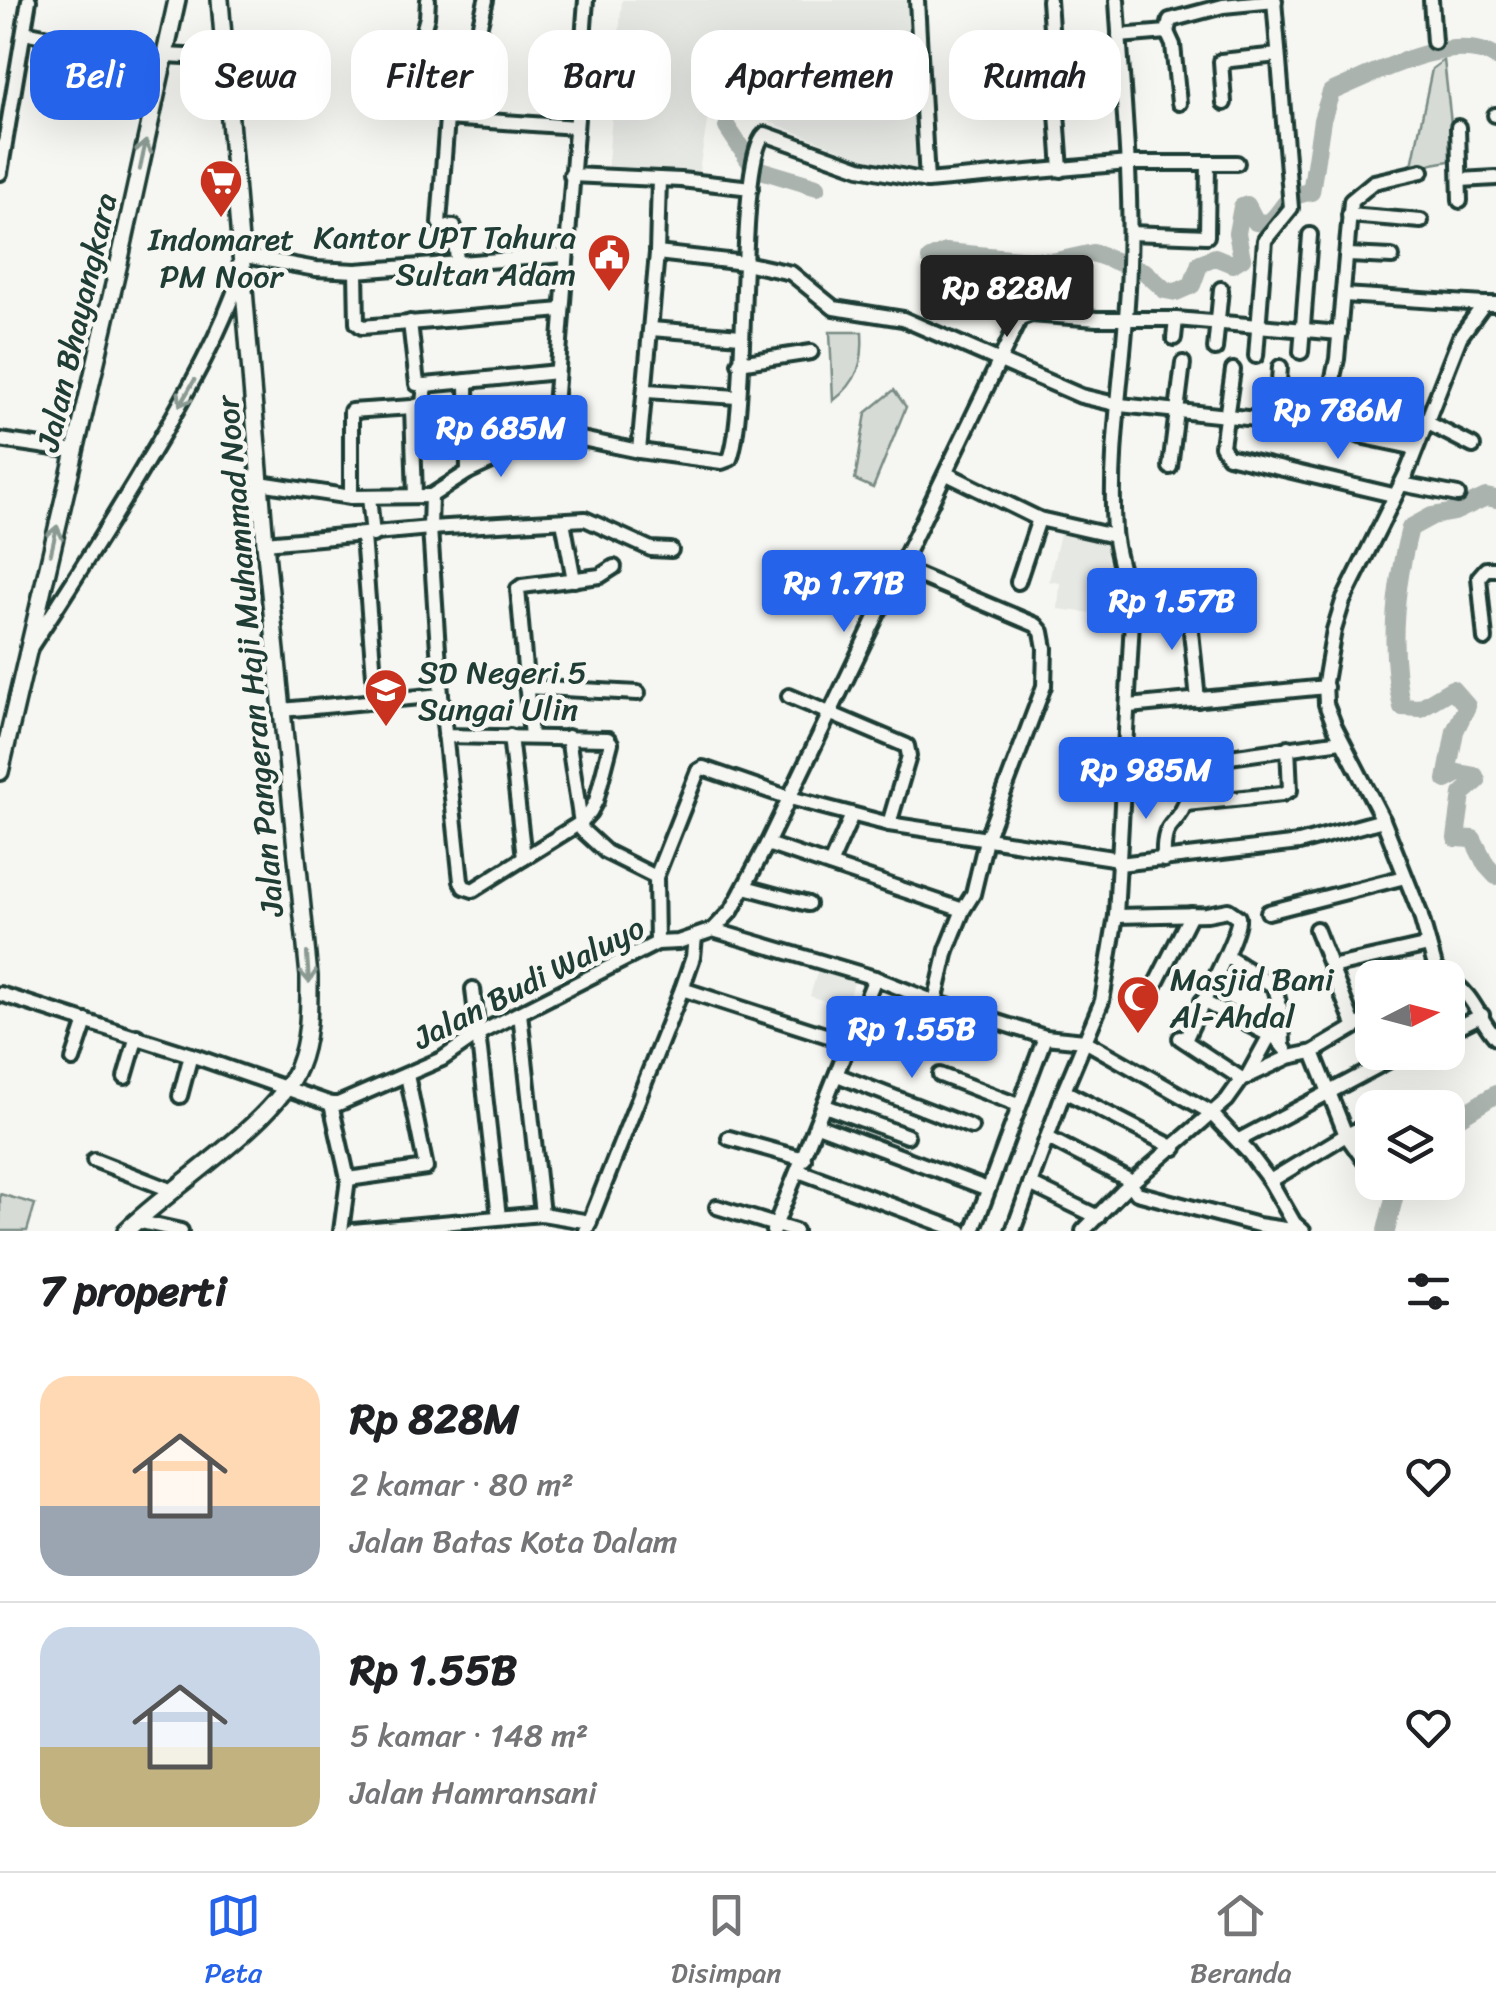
<!DOCTYPE html>
<html lang="id">
<head>
<meta charset="utf-8">
<style>
	body { margin:0; font-family:Sriracha,sans-serif; background:#f2f2f2; color:#202124; height:100vh; display:flex; flex-direction:column; font-size:38px; white-space:nowrap }
	* { box-sizing:border-box; margin:0 }
	p { font-size:32px; color:#757577 }
	.icon { flex:none; width:55px; height:55px; fill:none; stroke:currentColor; stroke-width:2; stroke-linecap:round; stroke-linejoin:round }
	.map { position:relative; height:1231px; overflow:hidden }
	.sheet { display:flex; flex-direction:column; background:#fff; flex:1 }
	.sheet>* { flex:none }
	.banner { position:absolute; left:30px; top:30px; width:1438px; height:90px; display:flex; gap:20px }
	.needle { width:65px; rotate:84deg }
	.fabs { position:absolute; left:1355px; top:960px; display:grid; gap:20px }
	.fabs a { display:grid; place-items:center; width:110px; height:110px; border-radius:20px; background:#fff; box-shadow:0 10px 40px #0002; font-size:50px }
	.price { position:absolute; translate:-50% -85px; padding:0 22px; border-radius:10px; background:#2563eb; color:#fff; font-size:32px; line-height:65px; filter:drop-shadow(0 2px 5px #0008) }
	.price::after { content:''; position:absolute; left:50%; top:60px; width:30px; height:22px; margin-left:-15px; background:inherit; clip-path:polygon(0 0,100% 0,50% 100%) }
	.price.on { background:#222; color:#fff }
	ul { padding:0; list-style:none }
	li { display:flex; align-items:center; gap:30px; height:250px; padding:0 40px }
	li+li { border-top:2px solid #e0e0e0 }
	li span { display:grid; place-items:center; flex:none; width:280px; height:200px; border-radius:30px; color:#555 }
	li>.icon { margin-inline-start:auto }
	span .icon { width:120px; height:120px; fill:#fffc; stroke-width:1 }
	li b { font-size:42px }
	h2 { display:flex; justify-content:space-between; align-items:center; height:120px; padding:0 40px; font-size:42px }
	.pill { padding:0 35px; border-radius:30px; background:#fff; box-shadow:0 10px 40px #0002; font-size:35px; line-height:90px }
	.pill.on { background:#2563eb; color:#fff }
	.menu { display:flex; justify-content:space-around; align-items:center; height:140px; border-top:2px solid #e0e0e0; background:#fff; font-size:28px; color:#757577 }
	.menu a { display:grid; justify-items:center; gap:5px }
	.menu .on { color:#2563eb }
	.map>svg:first-child { display:block }
	.built { fill:#e6e8e4 }
	.green { fill:#d6dbd6; stroke:#7a8c85; stroke-width:2.5 }
	.lines { fill:none; stroke-linecap:round; stroke-linejoin:round }
	.river { stroke:#aab3ae; stroke-width:18 }
	.minor-casing { stroke:#1f3d34; stroke-width:20 }
	.major-casing { stroke:#1f3d34; stroke-width:22 }
	.minor { stroke:#f6f6f2; stroke-width:12 }
	.major { stroke:#f6f6f2; stroke-width:15 }
	.oneway { stroke:#8a9a93 }
	.labels { text-anchor:middle; dominant-baseline:central; stroke-width:9; stroke-linejoin:round; paint-order:stroke }
	.poi-label { font-size:32px; fill:#1f3d34; stroke:#f6f6f2; text-anchor:start }
	.street-label { font-size:32px; fill:#1f3d34; stroke:#f6f6f2 }
</style>
</head>
<body>
<div class="map">
<svg width="1496" height="1231" viewBox="0 0 1496 1231">
	<rect width="100%" height="100%" fill="#f6f6f2"/>
	<filter id="ink" filterUnits="userSpaceOnUse"><feTurbulence type="fractalNoise" baseFrequency=".01" numOctaves="2"/><feDisplacementMap in="SourceGraphic" scale="20" xChannelSelector="R" yChannelSelector="G"/><feConvolveMatrix kernelMatrix="1 2 1 2 8 2 1 2 1" color-interpolation-filters="sRGB"/></filter>
	<g filter="url(#ink)">
		<g class="built">
			<polygon points="622,0 913,0 924,169 872,162 760,118 759,66 716,67 698,177 607,174"/>
			<polygon points="1061,529 1109,539 1107,561 1114,565 1110,615 1058,609 1060,583 1049,581"/>
			<polygon points="819,966 856,976 849,999 861,1003 858,1012 810,996"/>
		</g>
		<g class="green">
			<polygon points="1444,60 1455,160 1432,164 1410,175 1432,69"/>
			<path d="M830,332H862C864,362 858,382 833,401Z"/>
			<polygon points="894,390 906,407 873,488 855,480 866,413"/>
			<polygon points="0,1194 35,1204 27,1231 0,1231"/>
		</g>
		<g class="lines">
			<g class="river">
				<polyline points="727,127 754,168 817,187"/>
				<path d="M930,259L946,252L1052,262L1093,253L1145,272L1165,290L1176,292L1192,285L1200,263L1215,257L1232,264L1242,258L1237,233L1242,207L1247,205L1256,222L1269,223C1288,206 1281,196 1311,192L1322,120L1331,92C1376,73 1451,31 1496,57"/>
				<path d="M1496,499L1486,497L1454,512L1432,516L1410,528C1395,586 1388,648 1402,707L1420,708L1452,689L1467,706L1455,731L1446,780L1459,773L1475,776L1477,781L1462,794L1456,838L1473,839L1486,865L1496,876"/>
				<polyline points="1448,1124 1496,1094"/>
				<polyline points="1386,1231 1398,1182"/>
			</g>
			<g class="minor-casing">
				<g id="minor">
					<polyline points="917,0 927,181"/>
					<polyline points="1049,0 1061,170"/>
					<polyline points="1431,0 1434,42"/>
					<polyline points="24,32 164,60"/>
					<polyline points="1167,32 1173,45 1179,103"/>
					<polyline points="1119,36 1167,32 1170,20 1223,6 1275,1"/>
					<polyline points="165,55 225,58"/>
					<polyline points="471,61 486,0"/>
					<polyline points="413,99 417,53 427,17 428,0"/>
					<polyline points="1224,103 1221,61 1278,55"/>
					<polyline points="1495,115 1496,115"/>
					<polyline points="1458,127 1460,201"/>
					<polyline points="0,173 29,0"/>
					<polyline points="571,175 681,180 751,188"/>
					<polyline points="1460,180 1496,178"/>
					<polyline points="1349,215 1421,221"/>
					<polyline points="1130,233 1207,236 1208,163"/>
					<polyline points="657,253 745,263 791,273 834,308 903,319 1081,396 1120,405 1276,421"/>
					<polyline points="240,255 316,269 356,271 565,255"/>
					<polyline points="1348,255 1392,257"/>
					<polyline points="457,262 454,227 441,226 439,223 447,118 576,127"/>
					<polyline points="356,271 357,323 362,327 562,310"/>
					<polyline points="1344,295 1484,304"/>
					<polyline points="410,322 417,384 425,385"/>
					<polyline points="651,329 741,336"/>
					<polyline points="1174,338 1176,319"/>
					<polyline points="1215,349 1221,289"/>
					<polyline points="1301,352 1310,235"/>
					<polyline points="1256,356 1265,240 1291,208 1274,0"/>
					<polyline points="739,363 811,352"/>
					<polyline points="1280,367 1276,421 1322,428 1337,359 1351,201 1374,182 1422,171"/>
					<polyline points="1233,370 1222,446 1228,456 1393,495"/>
					<polyline points="467,381 557,372"/>
					<polyline points="425,385 467,381 468,472"/>
					<polyline points="647,391 737,397"/>
					<polyline points="1426,422 1473,446"/>
					<polyline points="553,433 586,0"/>
					<polyline points="1360,436 1416,448"/>
					<polyline points="0,440 75,451"/>
					<polyline points="639,451 657,253 659,179"/>
					<polyline points="1170,467 1183,363"/>
					<polyline points="947,474 1039,519 1114,536"/>
					<polyline points="260,483 351,497 431,496"/>
					<polyline points="1401,484 1458,495"/>
					<polyline points="415,496 412,407 423,404 425,385"/>
					<path d="M431,496L468,472L553,433L639,451L722,462L730,459C750,406 736,158 765,134L860,168L927,181L1128,163H1237"/>
					<polyline points="431,496 430,528 441,695 461,881 464,887 473,890 580,823 590,812 596,801 611,743 608,739 445,736"/>
					<polyline points="351,497 351,411 412,407"/>
					<polyline points="369,497 373,535"/>
					<polyline points="563,521 574,580"/>
					<polyline points="363,536 376,701"/>
					<polyline points="265,543 430,528 585,519 651,549 671,550"/>
					<polyline points="901,568 1036,625 1042,632 1045,648 1044,686 986,840 973,894 963,910 947,950 935,1002"/>
					<polyline points="1018,582 1039,519"/>
					<polyline points="1188,602 1198,700"/>
					<polyline points="1485,639 1479,577 1486,569 1496,569"/>
					<path d="M32,645C76,578 118,511 159,441C190,387 220,335 240,276"/>
					<polyline points="526,687 638,693"/>
					<polyline points="789,696 907,746 909,756 889,824"/>
					<polyline points="1129,706 1326,687"/>
					<polyline points="282,710 441,695"/>
					<polyline points="510,736 524,858"/>
					<polyline points="531,737 518,589 522,586 600,576 614,567"/>
					<polyline points="568,737 582,830 606,852 656,877"/>
					<polyline points="1186,804 1282,794 1290,790 1288,747"/>
					<polyline points="767,844 963,910"/>
					<path d="M1164,860C1162,817 1177,830 1186,801C1191,787 1187,774 1195,762L1341,741"/>
					<polyline points="1119,864 1299,843 1383,820"/>
					<polyline points="830,865 852,815"/>
					<polyline points="745,887 808,904"/>
					<polyline points="1268,912 1405,877"/>
					<path d="M1116,916L1207,914L1228,910L1238,917C1242,932 1194,1017 1185,1041"/>
					<polyline points="1316,929 1331,967"/>
					<polyline points="713,930 732,910 767,844 1020,318 1031,314 1097,319 1176,319 1340,333"/>
					<polyline points="657,943 656,877 698,771 703,768 790,798 889,824 1119,859"/>
					<polyline points="1226,956 1275,987 1282,1015 1283,1046"/>
					<polyline points="1444,978 1435,966 1420,913 1383,820 1335,727 1326,704 1325,682 1334,630 1343,601 1407,472 1460,337 1484,304 1496,304"/>
					<path d="M1448,980C1474,993 1478,1019 1496,1038"/>
					<polyline points="473,989 499,1217"/>
					<polyline points="682,989 850,1043"/>
					<polyline points="0,994 191,1055 331,1104 338,1104 442,1059 478,1034 657,943 678,942 713,930 875,978 935,1002 1045,1037 1085,1041 1210,1112 1249,1153 1270,1181 1294,1223 1303,1231"/>
					<polyline points="1202,1001 1277,1039 1285,1049"/>
					<polyline points="520,1013 542,1214"/>
					<polyline points="1141,1013 1191,914"/>
					<polyline points="1354,1025 1331,967 1429,945"/>
					<polyline points="1448,1032 1482,1015"/>
					<polyline points="1180,1038 1242,1079"/>
					<polyline points="1313,1052 1346,1135 1371,1170"/>
					<polyline points="73,1060 86,1021"/>
					<polyline points="837,1075 971,1127"/>
					<polyline points="940,1075 1018,1105"/>
					<polyline points="125,1077 137,1036"/>
					<polyline points="1247,1077 1270,1035"/>
					<polyline points="1064,1091 1175,1148"/>
					<polyline points="180,1096 191,1055"/>
					<polyline points="331,1104 348,1179 341,1231"/>
					<polyline points="825,1106 907,1136"/>
					<polyline points="817,1125 988,1189"/>
					<polyline points="729,1138 804,1159"/>
					<polyline points="1048,1138 1127,1179 1137,1193 1258,1225 1299,1231"/>
					<polyline points="1239,1140 1405,1052"/>
					<polyline points="94,1160 173,1191"/>
					<polyline points="799,1171 961,1231"/>
					<polyline points="348,1179 426,1168 407,1075"/>
					<polyline points="1270,1181 1346,1135 1372,1123"/>
					<polyline points="1030,1184 1098,1217"/>
					<polyline points="717,1207 795,1231"/>
					<polyline points="136,1221 181,1231"/>
					<polyline points="353,1231 542,1214 590,1222"/>
					<polyline points="586,1231 682,989 693,957 695,937"/>
					<polyline points="773,1231 875,978"/>
					<polyline points="973,1231 1045,1037"/>
					<path d="M1013,1231L1064,1091L1102,1001L1116,916L1132,620C1130,589 1116,561 1114,531C1108,443 1127,353 1129,265C1132,177 1122,88 1117,0"/>
					<polyline points="1083,1231 1123,1190 1227,1100 1242,1079 1289,1057 1313,1052 1372,1017"/>
				</g>
			</g>
			<g class="major-casing">
				<g id="major">
					<polyline points="0,772 119,263 177,0"/>
					<path d="M126,1231C171,1186 275,1123 298,1067C310,1038 309,1007 309,976L265,543L220,0"/>
				</g>
			</g>
			<use href="#minor" class="minor"/>
			<use href="#major" class="major"/>
		</g>
		<defs><path id="oneway-shaft" d="M-6 0H5M1.5-3L5.5 0L1.5 3" fill="none" stroke-width="1.6" stroke-linecap="round" stroke-linejoin="round" transform="scale(2.5)"/></defs>
		<g class="oneway">
			<use href="#oneway-shaft" transform="translate(143 155) rotate(-78)"/>
			<use href="#oneway-shaft" transform="translate(187 393) rotate(120)"/>
			<use href="#oneway-shaft" transform="translate(54 540) rotate(-77)"/>
			<use href="#oneway-shaft" transform="translate(308 968) rotate(86)"/>
		</g>
	</g>
	<defs>
		<g id="supermarket-pin" transform="scale(2.25)"><path d="M0 17L-7.5 6A9.5 9.5 0 1 1 7.5 6Z" fill="#c8321e" stroke="#f6f6f2"/><path d="M-6-5.5h2.5l.6 2H6L4.5 2H-2.5L-4.4-4H-6ZM-1.5 3.2a1.3 1.3 0 1 0 .1 0ZM3 3.2a1.3 1.3 0 1 0 .1 0Z" fill="#fff"/></g>
		<g id="civic-pin" transform="scale(2.25)"><path d="M0 17L-7.5 6A9.5 9.5 0 1 1 7.5 6Z" fill="#c8321e" stroke="#f6f6f2"/><path d="M-.6-6.5H3V-4.5H.6V-3L4-1V1h2V6H-6V1h2V-1L-.6-3ZM-1.2 2.5V6h2.4V2.5Z" fill="#fff"/></g>
		<g id="school-pin" transform="scale(2.25)"><path d="M0 17L-7.5 6A9.5 9.5 0 1 1 7.5 6Z" fill="#c8321e" stroke="#f6f6f2"/><path d="M0-5L7-2L0 1L-7-2ZM-4 1L0 2.5L4 1V4Q0 6-4 4Z" fill="#fff"/></g>
		<g id="mosque-pin" transform="scale(2.25)"><path d="M0 17L-7.5 6A9.5 9.5 0 1 1 7.5 6Z" fill="#c8321e" stroke="#f6f6f2"/><path d="M3.5-4.9A6 6 0 1 0 3.5 4.9A5 5 0 1 1 3.5-4.9Z" fill="#fff"/></g>
	</defs>
	<g fill-rule="evenodd">
		<use href="#supermarket-pin" x="221" y="181"/>
		<use href="#civic-pin" x="609" y="255"/>
		<use href="#school-pin" x="386" y="690"/>
		<use href="#mosque-pin" x="1138" y="997"/>
	</g>
	<g class="labels">
		<g class="poi-label">
			<text x="576" y="237" text-anchor="end">Kantor UPT Tahura<tspan x="576" dy="37">Sultan Adam</tspan></text>
			<text x="221" y="239" text-anchor="middle">Indomaret<tspan x="221" dy="37">PM Noor</tspan></text>
			<text x="418" y="672">SD Negeri 5<tspan x="418" dy="37">Sungai Ulin</tspan></text>
			<text x="1170" y="979">Masjid Bani<tspan x="1170" dy="37">Al-Ahdal</tspan></text>
		</g>
		<g class="street-label">
			<text transform="translate(77 322) rotate(-77)">Jalan Bhayangkara</text>
			<text transform="translate(250 656) rotate(-95)">Jalan Pangeran Haji Muhammad Noor</text>
			<text transform="translate(529 983) rotate(-27)">Jalan Budi Waluyo</text>
		</g>
	</g>
</svg>
<div class="fabs">
<a><svg class="needle" viewBox="-14 -14 28 28"><path d="M0-13l5 13h-10z" fill="#e53935"/><path d="M0 13l5-13h-10z" fill="#757577"/></svg></a>
<a><svg class="icon" aria-label="layers" viewBox="0 0 24 24"><path d="M12 4l9 5-9 5-9-5zM3 14l9 5 9-5"/></svg></a>
</div>
<b class="price on" style="left:1007px;top:340px">Rp 828M</b>
<b class="price" style="left:1338px;top:462px">Rp 786M</b>
<b class="price" style="left:501px;top:480px">Rp 685M</b>
<b class="price" style="left:844px;top:635px">Rp 1.71B</b>
<b class="price" style="left:1172px;top:653px">Rp 1.57B</b>
<b class="price" style="left:1146px;top:822px">Rp 985M</b>
<b class="price" style="left:912px;top:1081px">Rp 1.55B</b>
<div class="banner">
<a class="pill on">Beli</a>
<a class="pill">Sewa</a>
<a class="pill">Filter</a>
<a class="pill">Baru</a>
<a class="pill">Apartemen</a>
<a class="pill">Rumah</a>
</div>
</div>
<section class="sheet">
<h2>7 properti<svg class="icon" aria-label="filters" viewBox="0 0 24 24"><path d="M4 7h16M4 17h16"/><circle cx="9" cy="7" r="2"/><circle cx="15" cy="17" r="2"/></svg></h2>
<ul>
<li><span style="background:linear-gradient(#ffd9b3 65%,#9aa5b1 0)"><svg class="icon" aria-label="home" viewBox="0 0 24 24"><path d="M3 11l9-7 9 7M6 9v11h12V9"/></svg></span><div><b>Rp 828M</b><p>2 kamar · 80 m²</p><p>Jalan Batas Kota Dalam</p></div><svg class="icon" aria-label="heart" viewBox="0 0 24 24"><path d="M12 20l-8-8c-3-5 5-10 8-4 3-6 11-1 8 4z"/></svg></li>
<li><span style="background:linear-gradient(#c9d6e8 60%,#c2b280 0)"><svg class="icon" aria-label="home" viewBox="0 0 24 24"><path d="M3 11l9-7 9 7M6 9v11h12V9"/></svg></span><div><b>Rp 1.55B</b><p>5 kamar · 148 m²</p><p>Jalan Hamransani</p></div><svg class="icon" aria-label="heart" viewBox="0 0 24 24"><path d="M12 20l-8-8c-3-5 5-10 8-4 3-6 11-1 8 4z"/></svg></li>
</ul>
</section>
<nav class="menu">
<a class="on"><svg class="icon" aria-label="map" viewBox="0 0 24 24"><path d="M3 6l6-2 6 2 6-2v14l-6 2-6-2-6 2zM9 4v14M15 6v14"/></svg>Peta</a>
<a><svg class="icon" aria-label="saved" viewBox="0 0 24 24"><path d="M7 4h10v16l-5-4-5 4z"/></svg>Disimpan</a>
<a><svg class="icon" aria-label="home" viewBox="0 0 24 24"><path d="M3 11l9-7 9 7M6 9v11h12V9"/></svg>Beranda</a>
</nav>
</body>
</html>
